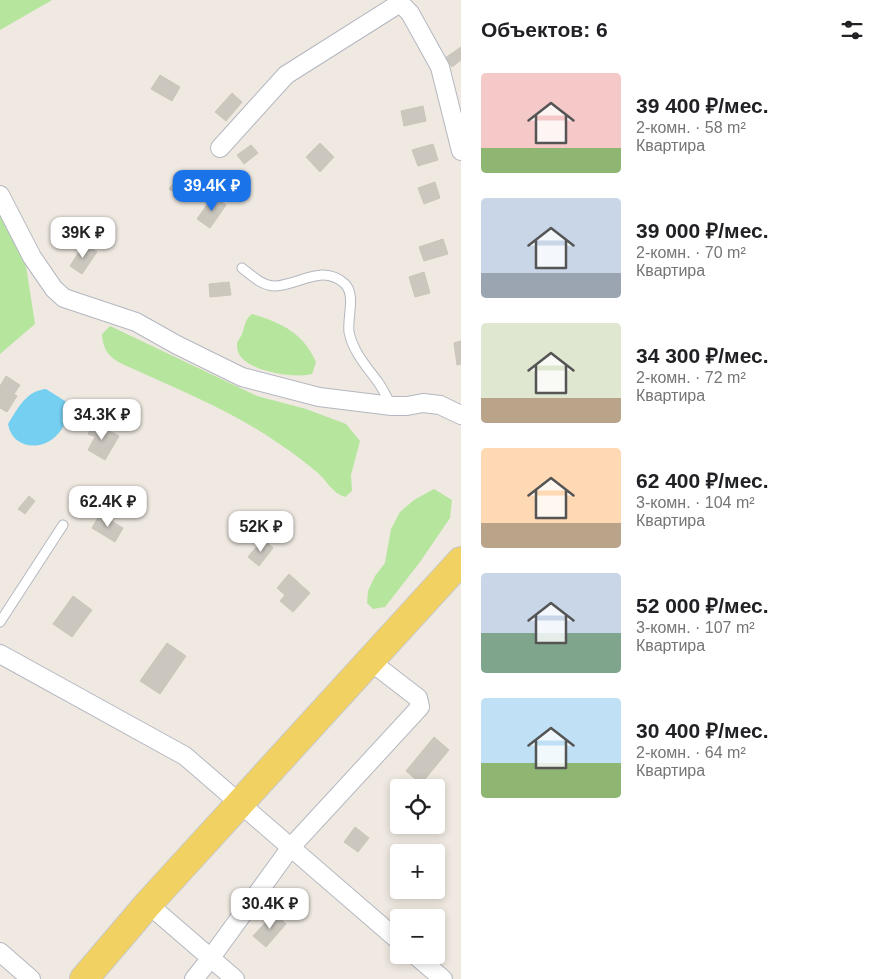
<!DOCTYPE html>
<html lang="ru">
<head>
<meta charset="utf-8">
<style>
	body { margin:0; font-family:Helvetica,sans-serif; background:#f6f6f6; color:#202124; height:100vh; display:flex; flex-direction:column; font-size:19px; white-space:nowrap }
	* { box-sizing:border-box; margin:0 }
	p { font-size:16px; color:#757577 }
	.icon { flex:none; width:28px; height:28px; fill:none; stroke:currentColor; stroke-width:2; stroke-linecap:round; stroke-linejoin:round }
	.map { position:relative; flex:1; overflow:hidden }
	.panel { display:flex; flex-direction:column; background:#fff; width:425px }
	.panel>* { flex:none }
	.tools { position:absolute; left:390px; top:779px; display:grid; gap:10px }
	.tools a { display:grid; place-items:center; width:55px; height:55px; border-radius:5px; background:#fff; box-shadow:0 2px 8px #0003; font-size:25px }
	.price { position:absolute; translate:-50% -42px; padding:0 11px; border-radius:10px; background:#fff; color:#222; font-size:16px; line-height:32px; filter:drop-shadow(0 1px 2px #0008) }
	.price::after { content:''; position:absolute; left:50%; top:30px; width:15px; height:11px; margin-left:-8px; background:inherit; clip-path:polygon(0 0,100% 0,50% 100%) }
	.price.active { background:#1a73e8; color:#fff }
	ul { padding:0; list-style:none }
	li { display:flex; align-items:center; gap:15px; height:125px; padding:0 20px }
	li span { display:grid; place-items:center; flex:none; width:140px; height:100px; border-radius:5px; color:#555 }
	li>.icon { margin-inline-start:auto }
	span .icon { width:60px; height:60px; fill:#fffc; stroke-width:1 }
	li b { font-size:21px }
	h2 { display:flex; justify-content:space-between; align-items:center; height:60px; padding:0 20px; font-size:21px }
	main { display:flex; flex:1; min-height:0 }
	.map>svg:first-child { display:block }
	.green { fill:#b6e59e }
	.water { fill:#75cff0 }
	.building { fill:#cbc7bf; stroke:#cbc5ba }
	.lines { fill:none; stroke-linecap:round; stroke-linejoin:round }
	.lane-casing { stroke:#b4b7c1; stroke-width:11 }
	.street-casing { stroke:#b4b7c1; stroke-width:20 }
	.primary-casing { stroke:#c9c9c9; stroke-width:30 }
	.lane { stroke:#fff; stroke-width:9 }
	.street { stroke:#fff; stroke-width:18 }
	.primary { stroke:#f2d163; stroke-width:28 }
</style>
</head>
<body>
<main>
<div class="map">
<svg width="461" height="979" viewBox="0 0 461 979">
	<rect width="100%" height="100%" fill="#efe9e1"/>
	<g class="green">
		<polygon points="0,0 52,0 0,30"/>
		<polygon points="0,211 26,266 35,324 0,354"/>
		<path d="M252,314C282,323 303,333 316,362L312,374C295,379 235,371 237,345C237,341 241,337 242,334C245,326 245,319 252,314Z"/>
		<path d="M110,326L257,396L306,409L346,424L360,441L351,475L352,491L345,497C331,492 328,482 318,473C306,463 293,453 281,445C237,414 187,393 138,371C118,362 103,358 102,334Z"/>
		<polygon points="434,489 452,500 450,518 420,562 385,607 373,609 367,603 368,591 375,576 385,563 391,529 400,512 414,500"/>
	</g>
	<path class="water" d="M46,389L65,401L70,409C67,420 64,428 56,436C40,452 12,448 8,424C18,408 26,391 46,389Z"/>
	<g class="building">
		<polygon points="461,47 461,60 452,67 445,58"/>
		<polygon points="160,75 180,87 172,101 151,89"/>
		<polygon points="232,93 242,102 226,121 215,112"/>
		<polygon points="423,106 426,121 404,126 401,111"/>
		<polygon points="320,143 334,157 320,172 306,157"/>
		<polygon points="433,144 438,160 418,166 412,150"/>
		<polygon points="251,145 258,153 244,164 237,155"/>
		<polygon points="182,172 194,181 181,197 169,189"/>
		<polygon points="435,182 440,198 424,204 418,188"/>
		<polygon points="213,196 226,205 210,228 197,219"/>
		<polygon points="443,239 448,254 424,261 419,247"/>
		<polygon points="84,244 97,252 82,274 70,266"/>
		<polygon points="424,272 430,293 415,297 409,277"/>
		<polygon points="229,282 231,295 210,297 209,284"/>
		<polygon points="461,341 461,364 457,365 454,343"/>
		<polygon points="6,376 20,385 14,394 17,396 7,412 0,408 0,386"/>
		<polygon points="94,423 119,436 105,460 88,450 95,437 88,434"/>
		<polygon points="29,496 35,501 25,514 18,509"/>
		<polygon points="100,514 123,528 115,542 92,528"/>
		<polygon points="263,539 273,548 259,566 248,557"/>
		<polygon points="289,574 310,593 293,612 280,601 285,595 277,588"/>
		<polygon points="73,596 92,610 72,637 53,624"/>
		<polygon points="167,643 186,656 160,694 140,681"/>
		<polygon points="434,737 449,750 421,784 406,771"/>
		<polygon points="355,827 369,838 358,852 344,842"/>
		<polygon points="274,913 286,924 266,947 253,936"/>
	</g>
	<g class="lines">
		<g class="lane-casing">
			<g id="lane">
				<path d="M242,268C251,275 262,286 275,286C299,285 323,263 345,284C356,295 347,318 349,332C353,352 367,367 378,382C383,389 387,398 391,405"/>
				<polyline points="0,622 63,525"/>
			</g>
		</g>
		<g class="street-casing">
			<g id="street">
				<polyline points="397,0 410,13 440,67 461,151"/>
				<polyline points="220,148 286,75 400,3"/>
				<polyline points="0,195 32,257 54,289 64,298 136,322 177,345 242,377 319,397 392,406 407,406 423,403 440,405 461,415"/>
				<polyline points="0,654 185,756 399,941"/>
				<polyline points="148,904 235,979"/>
				<polyline points="0,952 31,979"/>
				<polyline points="415,955 443,979"/>
				<polyline points="194,979 210,959 291,847 420,707 418,698 370,661"/>
			</g>
		</g>
		<g class="primary-casing">
			<polyline id="primary" points="84,979 148,904 461,561"/>
		</g>
		<use href="#lane" class="lane"/>
		<use href="#street" class="street"/>
		<use href="#primary" class="primary"/>
	</g>
</svg>
<div class="tools">
<a><svg class="icon" aria-label="locate" viewBox="0 0 24 24"><circle cx="12" cy="12" r="6"/><path d="M12 2v4M12 18v4M2 12h4M18 12h4"/></svg></a>
<a>+</a>
<a>−</a>
</div>
<b class="price active" style="left:212px;top:212px">39.4K ₽</b>
<b class="price" style="left:83px;top:259px">39K ₽</b>
<b class="price" style="left:102px;top:441px">34.3K ₽</b>
<b class="price" style="left:108px;top:528px">62.4K ₽</b>
<b class="price" style="left:261px;top:553px">52K ₽</b>
<b class="price" style="left:270px;top:930px">30.4K ₽</b>
</div>
<section class="panel">
<h2>Объектов: 6<svg class="icon" aria-label="filters" viewBox="0 0 24 24"><path d="M4 7h16M4 17h16"/><circle cx="9" cy="7" r="2"/><circle cx="15" cy="17" r="2"/></svg></h2>
<ul>
<li><span style="background:linear-gradient(#f6c9c9 75%,#8fb573 0)"><svg class="icon" aria-label="home" viewBox="0 0 24 24"><path d="M3 11l9-7 9 7M6 9v11h12V9"/></svg></span><div><b>39 400 ₽/мес.</b><p>2-комн. · 58 m²</p><p>Квартира</p></div></li>
<li><span style="background:linear-gradient(#c9d6e8 75%,#9aa5b1 0)"><svg class="icon" aria-label="home" viewBox="0 0 24 24"><path d="M3 11l9-7 9 7M6 9v11h12V9"/></svg></span><div><b>39 000 ₽/мес.</b><p>2-комн. · 70 m²</p><p>Квартира</p></div></li>
<li><span style="background:linear-gradient(#dfe7d0 75%,#b9a48a 0)"><svg class="icon" aria-label="home" viewBox="0 0 24 24"><path d="M3 11l9-7 9 7M6 9v11h12V9"/></svg></span><div><b>34 300 ₽/мес.</b><p>2-комн. · 72 m²</p><p>Квартира</p></div></li>
<li><span style="background:linear-gradient(#ffd9b3 75%,#b9a48a 0)"><svg class="icon" aria-label="home" viewBox="0 0 24 24"><path d="M3 11l9-7 9 7M6 9v11h12V9"/></svg></span><div><b>62 400 ₽/мес.</b><p>3-комн. · 104 m²</p><p>Квартира</p></div></li>
<li><span style="background:linear-gradient(#c9d6e8 60%,#7fa58c 0)"><svg class="icon" aria-label="home" viewBox="0 0 24 24"><path d="M3 11l9-7 9 7M6 9v11h12V9"/></svg></span><div><b>52 000 ₽/мес.</b><p>3-комн. · 107 m²</p><p>Квартира</p></div></li>
<li><span style="background:linear-gradient(#bfe0f5 65%,#8fb573 0)"><svg class="icon" aria-label="home" viewBox="0 0 24 24"><path d="M3 11l9-7 9 7M6 9v11h12V9"/></svg></span><div><b>30 400 ₽/мес.</b><p>2-комн. · 64 m²</p><p>Квартира</p></div></li>
</ul>
</section>
</main>
</body>
</html>
